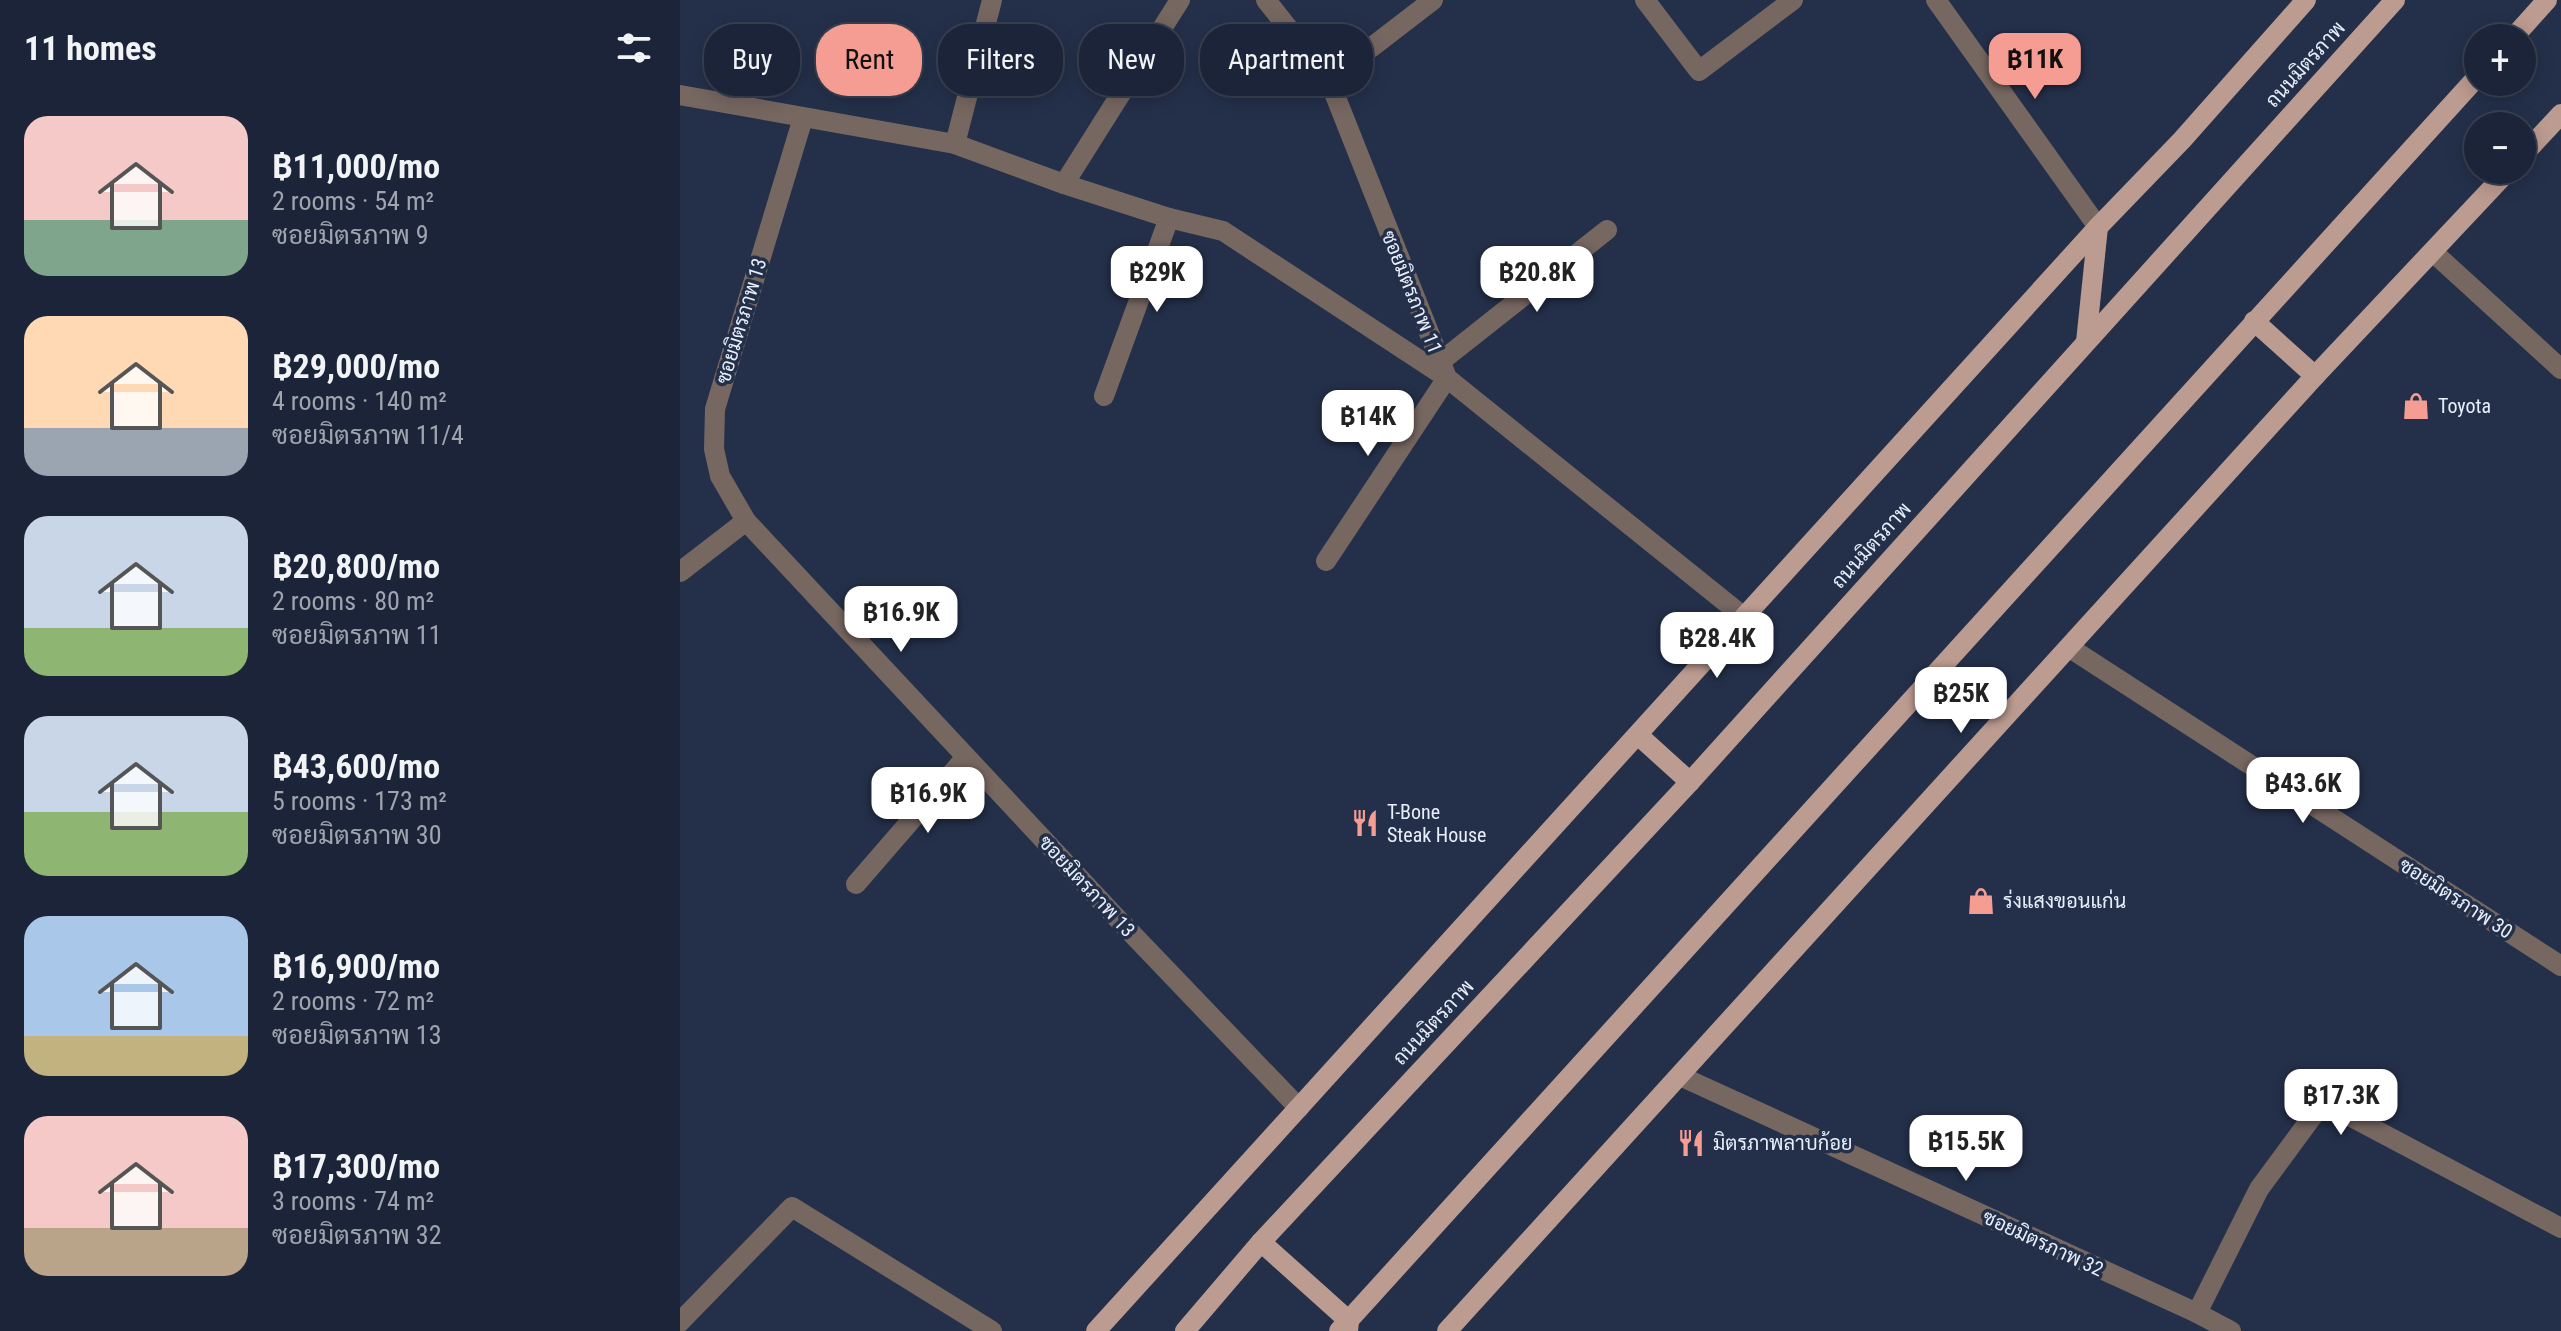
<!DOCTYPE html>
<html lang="en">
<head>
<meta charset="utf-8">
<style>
	body { margin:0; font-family:"Roboto Condensed",Sarabun,sans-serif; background:#283043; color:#f1f3f6; height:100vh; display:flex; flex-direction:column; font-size:30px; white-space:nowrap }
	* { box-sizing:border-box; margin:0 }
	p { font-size:26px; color:#a0a4ae }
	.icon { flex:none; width:44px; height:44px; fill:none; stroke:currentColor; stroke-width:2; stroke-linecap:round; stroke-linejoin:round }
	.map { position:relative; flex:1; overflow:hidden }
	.sheet { display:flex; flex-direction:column; background:#1b2438; width:680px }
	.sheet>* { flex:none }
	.hud { position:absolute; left:24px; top:24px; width:760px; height:72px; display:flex; gap:16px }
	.fabs { position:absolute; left:1784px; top:24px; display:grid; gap:16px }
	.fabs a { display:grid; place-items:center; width:72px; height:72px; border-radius:50%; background:#1b2438; box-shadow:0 4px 20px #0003,0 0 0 2px #394153; font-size:40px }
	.price { position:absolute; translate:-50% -68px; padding:0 18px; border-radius:16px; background:#fff; color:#222; font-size:26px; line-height:52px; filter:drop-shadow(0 2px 4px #0008) }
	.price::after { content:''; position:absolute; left:50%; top:48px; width:24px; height:18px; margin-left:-12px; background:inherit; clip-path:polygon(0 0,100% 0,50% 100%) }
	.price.selected { background:#f59c93; color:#111 }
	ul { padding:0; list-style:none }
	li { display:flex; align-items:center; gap:24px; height:200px; padding:0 24px }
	li span { display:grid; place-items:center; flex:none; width:224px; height:160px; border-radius:24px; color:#555 }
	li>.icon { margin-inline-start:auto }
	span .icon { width:96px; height:96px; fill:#fffc; stroke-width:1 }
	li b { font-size:34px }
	h2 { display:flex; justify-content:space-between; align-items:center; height:96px; padding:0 24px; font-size:34px }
	.pill { padding:0 28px; border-radius:32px; background:#1b2438; box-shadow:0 4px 20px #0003,0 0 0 2px #394153; font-size:28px; line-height:72px }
	.pill.selected { background:#f59c93; color:#111 }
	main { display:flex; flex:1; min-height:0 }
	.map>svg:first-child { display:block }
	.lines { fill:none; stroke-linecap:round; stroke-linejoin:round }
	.minor { stroke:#776761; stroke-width:20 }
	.major { stroke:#bc9b90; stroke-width:20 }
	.labels { text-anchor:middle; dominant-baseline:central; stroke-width:7; stroke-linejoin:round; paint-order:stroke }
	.street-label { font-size:20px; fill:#e7eefc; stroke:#24304a }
	.poi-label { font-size:20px; fill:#e7eefc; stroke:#24304a; text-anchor:start }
</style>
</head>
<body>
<main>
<section class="sheet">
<h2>11 homes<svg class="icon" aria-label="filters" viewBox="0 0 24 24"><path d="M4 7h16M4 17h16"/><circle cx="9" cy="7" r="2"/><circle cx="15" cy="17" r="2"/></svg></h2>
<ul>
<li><span style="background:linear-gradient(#f6c9c9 65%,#7fa58c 0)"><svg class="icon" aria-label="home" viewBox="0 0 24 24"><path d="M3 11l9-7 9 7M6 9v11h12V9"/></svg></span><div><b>฿11,000/mo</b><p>2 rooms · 54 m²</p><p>ซอยมิตรภาพ 9</p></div></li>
<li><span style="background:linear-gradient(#ffd9b3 70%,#9aa5b1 0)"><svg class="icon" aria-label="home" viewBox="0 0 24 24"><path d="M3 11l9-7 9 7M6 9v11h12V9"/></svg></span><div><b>฿29,000/mo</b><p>4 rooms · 140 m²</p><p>ซอยมิตรภาพ 11/4</p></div></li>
<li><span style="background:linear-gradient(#c9d6e8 70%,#8fb573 0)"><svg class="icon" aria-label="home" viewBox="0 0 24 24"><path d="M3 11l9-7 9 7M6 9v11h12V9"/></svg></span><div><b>฿20,800/mo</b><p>2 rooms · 80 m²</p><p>ซอยมิตรภาพ 11</p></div></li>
<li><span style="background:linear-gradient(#c9d6e8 60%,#8fb573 0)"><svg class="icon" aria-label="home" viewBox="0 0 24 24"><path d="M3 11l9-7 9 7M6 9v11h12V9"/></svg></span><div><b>฿43,600/mo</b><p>5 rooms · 173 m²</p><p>ซอยมิตรภาพ 30</p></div></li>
<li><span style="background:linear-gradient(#a9c7e8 75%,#c2b280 0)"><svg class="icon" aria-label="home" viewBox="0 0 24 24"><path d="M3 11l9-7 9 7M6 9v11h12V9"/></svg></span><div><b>฿16,900/mo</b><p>2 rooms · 72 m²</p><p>ซอยมิตรภาพ 13</p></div></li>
<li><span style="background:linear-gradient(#f6c9c9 70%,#b9a48a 0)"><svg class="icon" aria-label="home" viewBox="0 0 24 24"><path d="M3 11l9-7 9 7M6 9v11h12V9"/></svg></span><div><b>฿17,300/mo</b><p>3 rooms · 74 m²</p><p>ซอยมิตรภาพ 32</p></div></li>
</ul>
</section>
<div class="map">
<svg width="1881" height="1331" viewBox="0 0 1881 1331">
	<rect width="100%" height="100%" fill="#24304a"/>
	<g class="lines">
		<g class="minor">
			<polyline points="586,0 649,80 767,378 1064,617"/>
			<polyline points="965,0 1019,71 1113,0"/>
			<polyline points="1256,0 1418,227"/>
			<polyline points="649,80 753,0"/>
			<polyline points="0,95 275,144 384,184 489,218 543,231 767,378 646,561"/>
			<polyline points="123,118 35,409 34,449 40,476 66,521 434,915 619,1108"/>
			<polyline points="275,144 312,0"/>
			<polyline points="384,184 500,0"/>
			<polyline points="1753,252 1881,369"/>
			<polyline points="760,362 927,230"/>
			<polyline points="424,396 489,218"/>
			<polyline points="0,572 66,521"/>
			<polyline points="1390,648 1881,966"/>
			<polyline points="176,884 286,757"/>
			<polyline points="1000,1076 1517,1313 1551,1331"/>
			<polyline points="1517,1313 1579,1189 1643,1102 1881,1228"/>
			<polyline points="0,1322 112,1207 312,1331"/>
		</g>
		<g class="major">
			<polyline points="1833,38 1867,0"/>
			<polyline points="1842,156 1881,114"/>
			<polyline points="1574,321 1635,376"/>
			<polyline points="1406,342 1418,227"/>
			<polyline points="958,735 1010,782"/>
			<polyline points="581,1242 669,1321 668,1331"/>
			<polyline points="416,1331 1418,227 1502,140 1626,0"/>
			<polyline points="505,1331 581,1242 1010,782 1715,0"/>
			<polyline points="659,1331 1798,76"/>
			<polyline points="767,1331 1635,376 1829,170"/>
		</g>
	</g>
	<defs>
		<g id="shop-bare" transform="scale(2.16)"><path d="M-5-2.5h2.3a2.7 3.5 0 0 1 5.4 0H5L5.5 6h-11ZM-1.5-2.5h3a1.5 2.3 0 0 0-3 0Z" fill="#f59c93" stroke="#24304a" stroke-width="2.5" paint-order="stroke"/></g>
		<g id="restaurant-bare" transform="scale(2.16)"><path d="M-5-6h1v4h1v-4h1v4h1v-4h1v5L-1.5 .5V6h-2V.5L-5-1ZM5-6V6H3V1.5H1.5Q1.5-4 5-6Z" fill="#f59c93" stroke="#24304a" stroke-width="2.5" paint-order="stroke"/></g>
	</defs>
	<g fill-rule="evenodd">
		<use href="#shop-bare" x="1736" y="406"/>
		<use href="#restaurant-bare" x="685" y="823"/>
		<use href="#shop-bare" x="1301" y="901"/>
		<use href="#restaurant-bare" x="1011" y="1143"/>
	</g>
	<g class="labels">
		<g class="street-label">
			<text transform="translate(1625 64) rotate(-48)">ถนนมิตรภาพ</text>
			<text transform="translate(732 292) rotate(68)">ซอยมิตรภาพ 11</text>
			<text transform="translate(61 321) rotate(-73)">ซอยมิตรภาพ 13</text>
			<text transform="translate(1191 545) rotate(-48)">ถนนมิตรภาพ</text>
			<text transform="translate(407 886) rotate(47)">ซอยมิตรภาพ 13</text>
			<text transform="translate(1776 898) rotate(33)">ซอยมิตรภาพ 30</text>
			<text transform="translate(753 1022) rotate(-47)">ถนนมิตรภาพ</text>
			<text transform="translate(1363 1243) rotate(25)">ซอยมิตรภาพ 32</text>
		</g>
		<g class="poi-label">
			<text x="1758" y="406">Toyota</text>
			<text x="707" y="812">T-Bone<tspan x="707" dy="23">Steak House</tspan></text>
			<text x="1323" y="901">ร่งแสงขอนแก่น</text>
			<text x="1033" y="1143">มิตรภาพลาบก้อย</text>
		</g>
	</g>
</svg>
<div class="fabs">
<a>+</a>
<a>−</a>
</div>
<b class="price selected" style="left:1355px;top:101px">฿11K</b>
<b class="price" style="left:477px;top:314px">฿29K</b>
<b class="price" style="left:857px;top:314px">฿20.8K</b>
<b class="price" style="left:688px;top:458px">฿14K</b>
<b class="price" style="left:221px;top:654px">฿16.9K</b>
<b class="price" style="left:1037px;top:680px">฿28.4K</b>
<b class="price" style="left:1281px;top:735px">฿25K</b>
<b class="price" style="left:1623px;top:825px">฿43.6K</b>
<b class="price" style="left:248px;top:835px">฿16.9K</b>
<b class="price" style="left:1661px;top:1137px">฿17.3K</b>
<b class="price" style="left:1286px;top:1183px">฿15.5K</b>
<div class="hud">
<a class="pill">Buy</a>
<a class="pill selected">Rent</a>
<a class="pill">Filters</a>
<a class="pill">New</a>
<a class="pill">Apartment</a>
</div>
</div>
</main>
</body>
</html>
